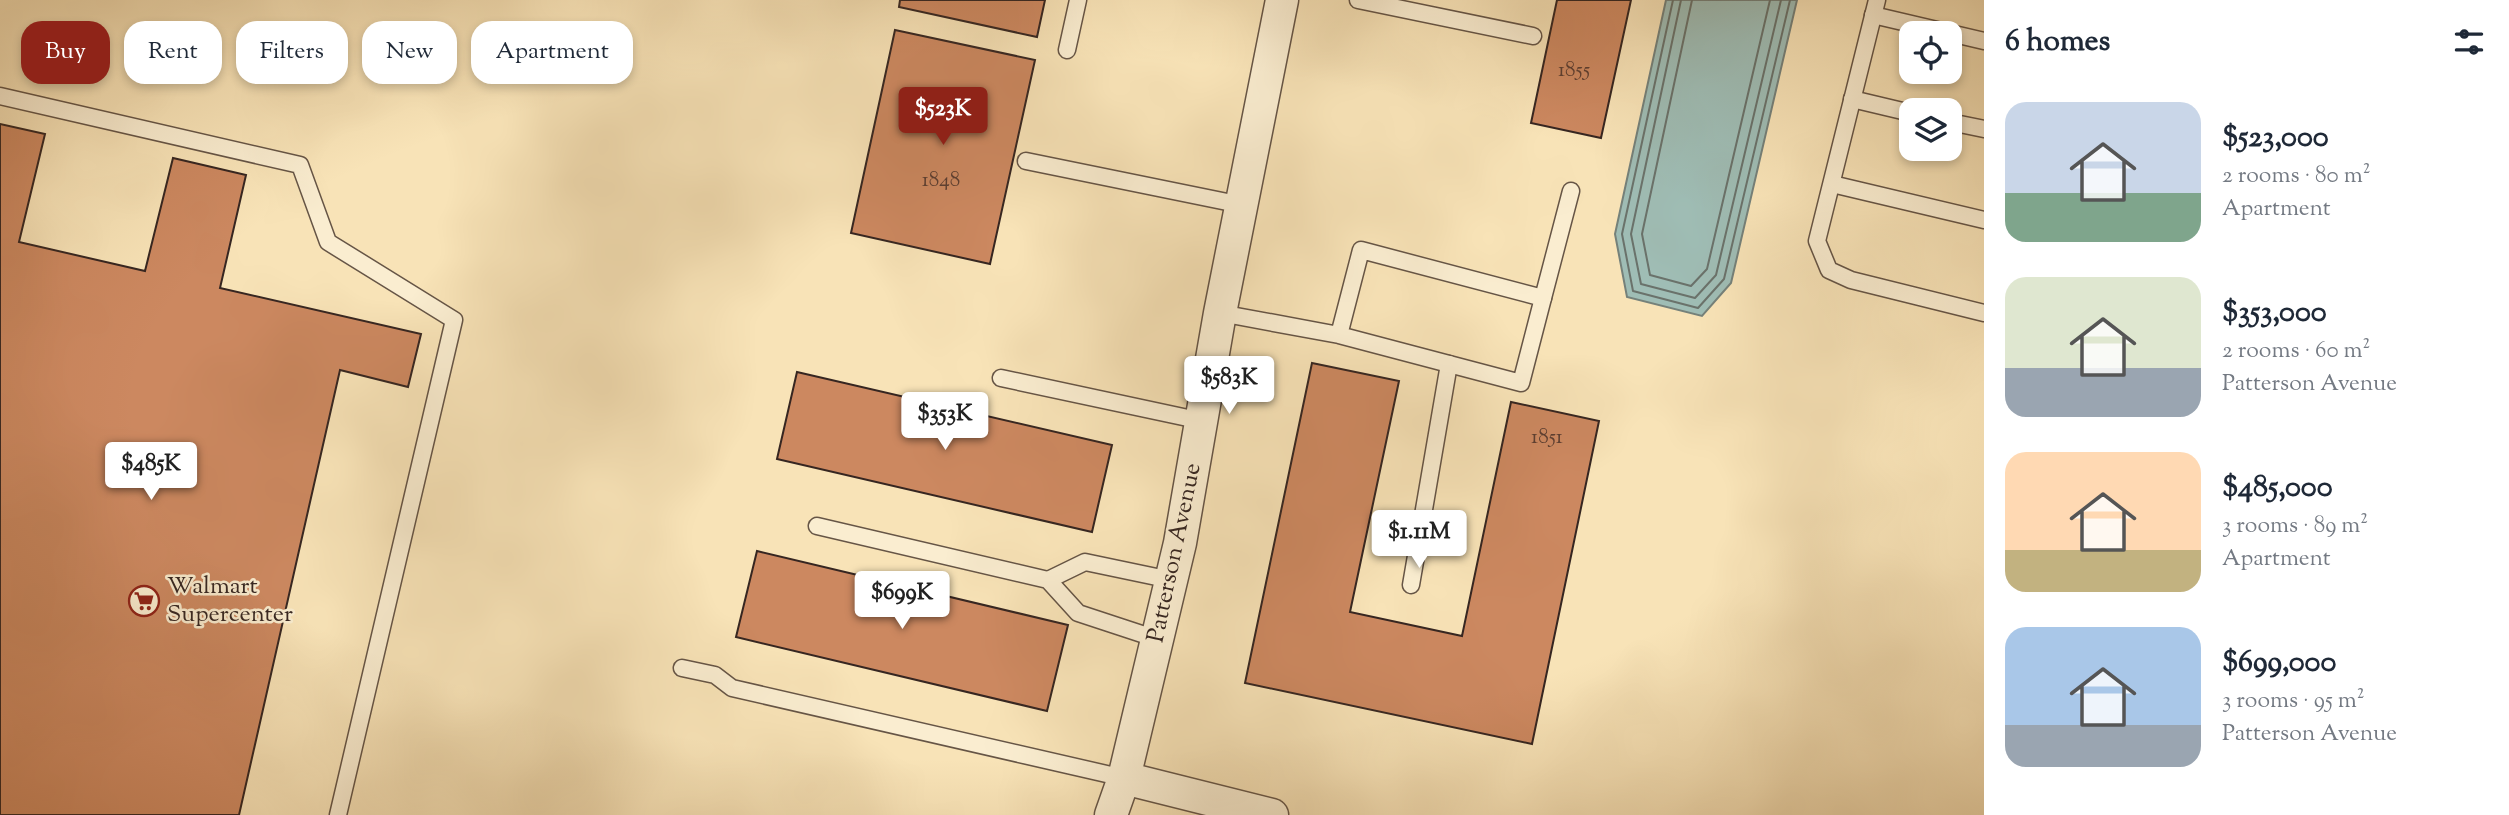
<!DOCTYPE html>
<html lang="en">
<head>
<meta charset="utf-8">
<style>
	body { margin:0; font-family:"Sorts Mill Goudy",serif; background:#f2f2f3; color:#1f2937; height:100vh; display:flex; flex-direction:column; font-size:26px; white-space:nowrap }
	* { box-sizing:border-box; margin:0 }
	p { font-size:23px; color:#747a83 }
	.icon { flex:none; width:38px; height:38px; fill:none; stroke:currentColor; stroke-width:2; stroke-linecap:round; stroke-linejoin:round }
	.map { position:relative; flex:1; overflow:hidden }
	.panel { display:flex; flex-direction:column; background:#fff; width:525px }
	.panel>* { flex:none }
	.hud { position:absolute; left:21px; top:21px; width:665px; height:63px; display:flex; gap:14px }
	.tools { position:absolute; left:1899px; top:21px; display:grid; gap:14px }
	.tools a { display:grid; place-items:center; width:63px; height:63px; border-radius:14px; background:#fff; box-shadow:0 4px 10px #0003; font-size:35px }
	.price { position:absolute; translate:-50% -60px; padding:0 16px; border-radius:7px; background:#fff; color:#222; font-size:23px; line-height:46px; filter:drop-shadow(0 2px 4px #0008) }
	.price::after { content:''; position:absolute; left:50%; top:42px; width:21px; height:16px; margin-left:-10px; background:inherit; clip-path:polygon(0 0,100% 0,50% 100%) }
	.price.on { background:#8f2418; color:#fff }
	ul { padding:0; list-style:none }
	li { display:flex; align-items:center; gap:21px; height:175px; padding:0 21px }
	li span { display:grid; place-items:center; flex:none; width:196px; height:140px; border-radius:21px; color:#555 }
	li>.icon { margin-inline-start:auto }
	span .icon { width:84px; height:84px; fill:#fffc; stroke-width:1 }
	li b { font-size:30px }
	h2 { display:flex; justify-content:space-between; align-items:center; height:84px; padding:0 21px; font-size:30px }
	.tag { padding:0 24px; border-radius:21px; background:#fff; box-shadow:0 4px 10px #0003; font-size:24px; line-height:63px }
	.tag.on { background:#8f2418; color:#fff }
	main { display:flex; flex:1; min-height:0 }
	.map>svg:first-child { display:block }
	.water { fill:#9fbdb5; stroke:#75817a; stroke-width:2 }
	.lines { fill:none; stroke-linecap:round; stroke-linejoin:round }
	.shore { stroke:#6a726b; stroke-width:2 }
	.building { fill:#cc8860; stroke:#362621; stroke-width:2 }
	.lane-casing { stroke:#665546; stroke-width:19 }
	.street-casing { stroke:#665546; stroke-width:35 }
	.lane { stroke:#faedd0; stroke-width:16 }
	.street { stroke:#faedd0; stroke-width:32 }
	.labels { text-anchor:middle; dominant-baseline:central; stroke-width:5; stroke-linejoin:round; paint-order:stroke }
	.number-label { font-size:21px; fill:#5c3e31 }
	.street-label { font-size:24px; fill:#362621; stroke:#faedd0 }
	.poi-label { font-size:24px; fill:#362621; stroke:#faedd0; text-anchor:start }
</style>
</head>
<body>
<main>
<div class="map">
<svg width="1984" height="815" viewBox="0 0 1984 815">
	<rect width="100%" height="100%" fill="#f8e3b7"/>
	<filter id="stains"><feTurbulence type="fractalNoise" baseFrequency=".00286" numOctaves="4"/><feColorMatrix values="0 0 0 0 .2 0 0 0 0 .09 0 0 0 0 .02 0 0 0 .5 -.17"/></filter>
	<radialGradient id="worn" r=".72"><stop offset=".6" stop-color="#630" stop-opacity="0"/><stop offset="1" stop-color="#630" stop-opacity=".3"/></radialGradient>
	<polygon class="water" points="1666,0 1797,0 1731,283 1702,316 1627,297 1615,234"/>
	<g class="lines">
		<g class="shore">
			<polyline points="1673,0 1622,234 1633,291 1698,308 1724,279 1790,0"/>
			<polyline points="1681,0 1631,234 1641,284 1695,298 1716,275 1781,0"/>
			<polyline points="1692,0 1642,234 1650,275 1691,286 1707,269 1770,0"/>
		</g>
	</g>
	<g class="building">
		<polygon points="900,0 1045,0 1037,37 899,7"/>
		<polygon points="1557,0 1631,0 1601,138 1531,123"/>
		<polygon points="895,30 1035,60 990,264 851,233"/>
		<polygon points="0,124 45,134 19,242 145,271 173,158 246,175 220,288 421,334 408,387 340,370 239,815 0,815"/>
		<polygon points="1312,363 1399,381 1350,612 1462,636 1511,402 1599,421 1532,744 1245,683"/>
		<polygon points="797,372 1112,445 1092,532 777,459"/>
		<polygon points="757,551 1068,625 1047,711 736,637"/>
	</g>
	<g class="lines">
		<g class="lane-casing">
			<g id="lane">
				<polyline points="1358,0 1533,36"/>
				<polyline points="1877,0 1817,241 1829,270 1851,280 1984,313"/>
				<polyline points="1873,15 1984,41"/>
				<polyline points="1067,50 1078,0"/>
				<polyline points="0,96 300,165 328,242 454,320 338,815"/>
				<polyline points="1852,99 1911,113"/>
				<polyline points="1950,122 1984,129"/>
				<polyline points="1026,161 1242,205"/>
				<polyline points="1832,184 1984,220"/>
				<polyline points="1543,298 1571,191"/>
				<polyline points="1220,313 1339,335 1361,250 1543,298 1521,383 1339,335"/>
				<polyline points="1001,378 1202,421"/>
				<polyline points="817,526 1048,580 1078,613 1157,639"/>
				<polyline points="1048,580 1085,562 1171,580"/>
				<polyline points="1411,585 1449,364"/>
				<polyline points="682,668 715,675 732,688 1124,778"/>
			</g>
		</g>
		<g class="street-casing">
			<g id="street">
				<polyline points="1124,778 1272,815"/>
				<polyline points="1111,815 1124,778 1180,543 1220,313 1282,0"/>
			</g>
		</g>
		<use href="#lane" class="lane"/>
		<use href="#street" class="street"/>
	</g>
	<defs>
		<g id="supermarket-ring" transform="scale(1.575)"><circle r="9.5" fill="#faedd0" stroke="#8f2418" stroke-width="1.5"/><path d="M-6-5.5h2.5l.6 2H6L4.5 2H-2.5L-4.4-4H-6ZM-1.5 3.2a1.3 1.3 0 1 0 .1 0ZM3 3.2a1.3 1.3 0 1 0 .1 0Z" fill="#8f2418"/></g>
	</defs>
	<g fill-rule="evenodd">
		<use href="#supermarket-ring" x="144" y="601"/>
	</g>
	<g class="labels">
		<g class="number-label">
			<text x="1574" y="71">1855</text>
			<text x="941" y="181">1848</text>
			<text x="1547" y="438">1851</text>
		</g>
		<g class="street-label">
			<text transform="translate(1175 553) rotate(-78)">Patterson Avenue</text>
		</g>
		<g class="poi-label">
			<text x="167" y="587">Walmart<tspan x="167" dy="28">Supercenter</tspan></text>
		</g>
	</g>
	<rect width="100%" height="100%" filter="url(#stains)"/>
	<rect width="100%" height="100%" fill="url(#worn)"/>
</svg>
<div class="tools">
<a><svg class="icon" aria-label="locate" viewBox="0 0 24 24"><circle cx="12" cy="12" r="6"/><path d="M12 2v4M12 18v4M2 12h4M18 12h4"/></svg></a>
<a><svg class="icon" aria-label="layers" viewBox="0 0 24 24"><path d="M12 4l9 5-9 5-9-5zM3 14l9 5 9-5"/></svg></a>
</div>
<b class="price on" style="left:943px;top:147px">$523K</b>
<b class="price" style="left:1229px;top:416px">$583K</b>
<b class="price" style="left:945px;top:452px">$353K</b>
<b class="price" style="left:151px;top:502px">$485K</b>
<b class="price" style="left:1419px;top:570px">$1.11M</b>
<b class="price" style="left:902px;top:631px">$699K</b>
<div class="hud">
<a class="tag on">Buy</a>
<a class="tag">Rent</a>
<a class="tag">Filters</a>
<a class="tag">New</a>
<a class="tag">Apartment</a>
</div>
</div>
<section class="panel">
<h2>6 homes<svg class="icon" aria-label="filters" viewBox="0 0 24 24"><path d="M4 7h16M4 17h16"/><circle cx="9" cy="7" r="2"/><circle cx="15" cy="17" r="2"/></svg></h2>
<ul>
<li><span style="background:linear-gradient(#c9d6e8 65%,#7fa58c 0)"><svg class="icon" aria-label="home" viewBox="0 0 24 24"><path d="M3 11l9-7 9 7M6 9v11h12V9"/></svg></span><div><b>$523,000</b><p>2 rooms · 80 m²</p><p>Apartment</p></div></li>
<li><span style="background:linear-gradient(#dfe7d0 65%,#9aa5b1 0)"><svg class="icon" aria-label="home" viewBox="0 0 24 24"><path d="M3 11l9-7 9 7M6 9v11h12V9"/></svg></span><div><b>$353,000</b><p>2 rooms · 60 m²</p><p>Patterson Avenue</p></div></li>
<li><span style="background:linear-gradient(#ffd9b3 70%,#c2b280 0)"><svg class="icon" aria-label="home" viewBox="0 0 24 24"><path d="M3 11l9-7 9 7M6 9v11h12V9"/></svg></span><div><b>$485,000</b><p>3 rooms · 89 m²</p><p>Apartment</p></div></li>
<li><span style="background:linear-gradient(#a9c7e8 70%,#9aa5b1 0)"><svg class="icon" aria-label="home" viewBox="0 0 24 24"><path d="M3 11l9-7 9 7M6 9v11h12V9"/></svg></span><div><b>$699,000</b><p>3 rooms · 95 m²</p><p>Patterson Avenue</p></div></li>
</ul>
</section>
</main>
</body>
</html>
